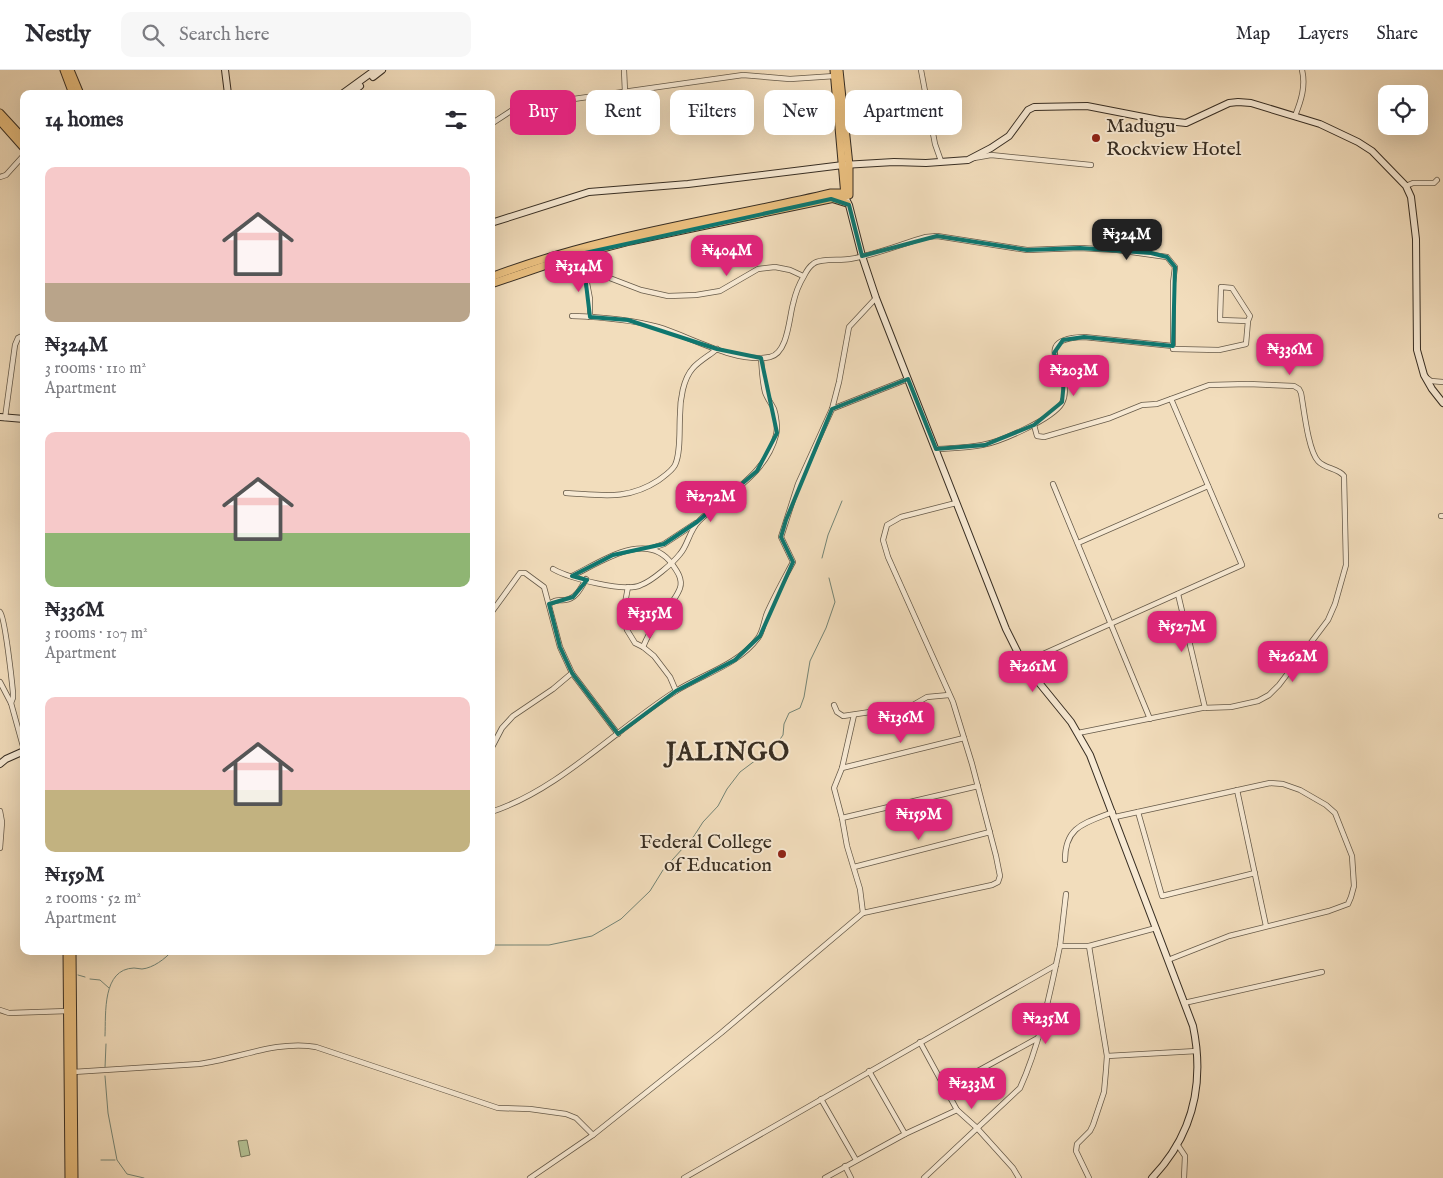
<!DOCTYPE html>
<html lang="en">
<head>
<meta charset="utf-8">
<style>
	body { margin:0; font-family:"IM FELL English",serif; background:#f7f7f7; color:#2b2b33; height:100vh; display:flex; flex-direction:column; font-size:19px; white-space:nowrap }
	* { box-sizing:border-box; margin:0 }
	p { font-size:16px; color:#7c7c81 }
	.icon { flex:none; width:28px; height:28px; fill:none; stroke:currentColor; stroke-width:2; stroke-linecap:round; stroke-linejoin:round }
	.map { position:relative; flex:1; overflow:hidden }
	.drawer { position:absolute; left:20px; top:20px; width:475px; height:865px; display:flex; flex-direction:column; background:#fff; border-radius:10px; box-shadow:0 5px 20px #0002 }
	.drawer>* { flex:none }
	.hud { position:absolute; left:510px; top:20px; width:475px; height:45px; display:flex; gap:10px }
	.fabs { position:absolute; left:1378px; top:15px; display:grid; gap:10px }
	.fabs a { display:grid; place-items:center; width:50px; height:50px; border-radius:10px; background:#fff; box-shadow:0 5px 20px #0002; font-size:25px }
	.price { position:absolute; translate:-50% -42px; padding:0 11px; border-radius:10px; background:#db2777; color:#fff; font-size:16px; line-height:32px; filter:drop-shadow(0 1px 2px #0008) }
	.price::after { content:''; position:absolute; left:50%; top:30px; width:15px; height:11px; margin-left:-8px; background:inherit; clip-path:polygon(0 0,100% 0,50% 100%) }
	.price.on { background:#222; color:#fff }
	ul { padding:0; list-style:none }
	li { display:grid; align-content:center; gap:10px; height:265px; padding:0 25px }
	li span { display:grid; place-items:center; height:155px; border-radius:10px; color:#555 }
	li>.icon { margin-inline-start:auto }
	span .icon { width:90px; height:90px; fill:#fffc; stroke-width:1 }
	li b { font-size:21px }
	h2 { display:flex; justify-content:space-between; align-items:center; height:60px; padding:0 25px; font-size:21px }
	.chip { padding:0 18px; border-radius:10px; background:#fff; box-shadow:0 5px 20px #0002; font-size:18px; line-height:45px }
	.chip.on { background:#db2777; color:#fff }
	header { display:flex; align-items:center; gap:30px; box-sizing:border-box; height:70px; padding:0 25px; background:#fff; border-bottom:1px solid #e1e1e2 }
	header strong { font-size:24px }
	nav { display:flex; gap:28px; margin-inline-start:auto; font-size:18px }
	.search { width:350px; height:45px; background:#f7f7f7; display:flex; align-items:center; gap:12px; box-sizing:border-box; padding:0 18px; border-radius:10px; color:#7c7c81; font-size:19px }
	.map>svg:first-child { display:block }
	.green { fill:#b4c295; stroke:#76785c }
	.lines { fill:none; stroke-linecap:round; stroke-linejoin:round }
	.stream { stroke:#748475; stroke-width:1 }
	.street-casing { stroke:#665a49; stroke-width:6 }
	.secondary-casing { stroke:#382e23; stroke-width:8 }
	.primary-casing { stroke:#382e23; stroke-width:9 }
	.street { stroke:#f7e9d3; stroke-width:4.5 }
	.secondary { stroke:#f7e9d3; stroke-width:6 }
	.primary { stroke:#e9be7e; stroke-width:7 }
	.marked { fill:none; stroke:#0f766e; stroke-width:4; stroke-linejoin:round }
	.poi-dot { fill:#8f2418; stroke:#f7e9d3; stroke-width:2 }
	.labels { text-anchor:middle; dominant-baseline:central; stroke-width:4; stroke-linejoin:round; paint-order:stroke }
	.poi-label { font-size:20px; fill:#382e23; stroke:#f7e9d3; text-anchor:start }
	.district-label { font-size:25px; font-weight:bold; letter-spacing:1px; fill:#382e23; stroke:#f7e9d3 }
</style>
</head>
<body>
<header>
<strong>Nestly</strong>
<div class="search"><svg class="icon" aria-label="search" viewBox="0 0 24 24"><circle cx="10" cy="10" r="6"/><path d="M15 15l6 6"/></svg>Search here</div>
<nav><a>Map</a><a>Layers</a><a>Share</a></nav>
</header>
<div class="map">
<svg width="1443" height="1108" viewBox="0 0 1443 1108">
	<rect width="100%" height="100%" fill="#f2ddbc"/>
	<filter id="stains"><feTurbulence type="fractalNoise" baseFrequency=".004" numOctaves="4"/><feColorMatrix values="0 0 0 0 .2 0 0 0 0 .09 0 0 0 0 .02 0 0 0 .5 -.17"/></filter>
	<radialGradient id="worn" r=".72"><stop offset=".6" stop-color="#630" stop-opacity="0"/><stop offset="1" stop-color="#630" stop-opacity=".3"/></radialGradient>
	<polygon class="green" points="247,1070 250,1085 241,1087 238,1071"/>
	<g class="lines">
		<g class="stream">
			<polyline points="822,488 828,465 842,431"/>
			<polyline points="491,875 549,875 592,866 621,849 650,821 663,800 694,766 703,752 718,736 727,719 740,702 776,675 783,665 784,654 789,643 800,638 804,627 810,591 826,558 835,532 829,508"/>
			<polyline points="78,905 85,907"/>
			<polyline points="90,909 100,910 109,918"/>
			<path d="M105,966C106,943 102,899 134,898C137,898 139,899 142,899C153,898 165,889 172,881"/>
			<polyline points="105,998 106,974"/>
			<polyline points="105,1006 108,1043 117,1090 127,1104 144,1108"/>
			<polyline points="101,1090 115,1090"/>
		</g>
		<g class="street-casing">
			<g id="street">
				<polyline points="624,0 625,22"/>
				<polyline points="921,0 935,74 941,91"/>
				<path d="M1295,46C1301,31 1306,16 1302,0"/>
				<polyline points="491,54 517,37 743,5 790,9 835,6"/>
				<polyline points="974,88 991,85 1091,95"/>
				<polyline points="0,107 6,105 24,85"/>
				<polyline points="1406,116 1413,113 1434,113 1437,110"/>
				<polyline points="576,185 584,197 594,202 641,220 668,226 696,225 720,221 758,199 775,197 790,200 803,206"/>
				<polyline points="584,197 590,229 590,247"/>
				<path d="M572,246C601,247 630,249 658,257C691,267 736,294 770,287C788,283 789,248 793,234C795,225 799,214 804,206C806,202 810,196 813,194C820,188 840,191 850,189C876,185 901,174 926,167L937,166L1027,180L1080,178L1117,180L1167,187L1175,197L1173,213V279L1219,280L1246,274L1248,251L1220,250L1221,217L1232,218L1250,246L1248,251"/>
				<polyline points="1427,308 1431,311 1443,312"/>
				<polyline points="832,339 908,309"/>
				<polyline points="5,348 15,275 18,268 24,265"/>
				<path d="M1034,355L1037,366L1044,367L1110,348L1142,335L1157,334L1209,315L1248,314L1294,316L1299,319L1301,323C1304,339 1308,380 1318,391C1325,399 1338,398 1344,406L1346,495L1335,534L1328,550L1279,615L1269,625L1258,631L1231,637L1202,638L1078,663"/>
				<path d="M936,379C952,378 967,378 982,375C1000,372 1053,349 1062,333C1077,305 1024,269 1084,267L1173,276"/>
				<polyline points="1053,414 1150,649"/>
				<path d="M566,423C602,425 627,431 659,410C664,406 672,401 675,395C681,383 679,358 680,345C680,330 683,309 693,298C699,291 710,285 717,279"/>
				<polyline points="1441,446 1443,446"/>
				<polyline points="1078,473 1208,416"/>
				<polyline points="652,478 664,474 696,453"/>
				<path d="M553,499C569,508 625,523 641,515C652,511 673,493 680,484C688,475 689,461 699,451C726,424 766,405 776,365C778,358 776,345 774,339C771,333 767,328 765,322C762,310 762,299 761,288"/>
				<path d="M572,506C601,492 647,459 672,494C677,501 683,509 680,518C676,530 661,546 654,556C649,563 646,570 643,577"/>
				<polyline points="628,517 623,544 627,560 635,573 643,577 654,586 670,607 676,621"/>
				<polyline points="1178,524 1205,638"/>
				<path d="M549,534C557,529 556,531 565,530C576,529 581,518 586,509"/>
				<path d="M0,542C5,547 12,612 13,623V628L11,633"/>
				<polyline points="491,543 520,503 525,503 544,517 560,577 572,603 618,664"/>
				<polyline points="1023,593 1242,495 1171,329"/>
				<polyline points="0,612 11,633 24,680"/>
				<polyline points="834,635 837,642 843,646 877,641 899,643 927,627 949,625"/>
				<polyline points="854,645 842,698 834,718 842,748 847,776 860,819 863,843"/>
				<polyline points="491,679 502,658 513,646 553,619 572,603"/>
				<polyline points="842,698 964,668"/>
				<polyline points="1237,720 1266,856"/>
				<polyline points="0,741 2,752 0,778"/>
				<path d="M491,742C559,720 616,659 676,621C703,604 738,595 758,568C763,562 764,550 767,543C775,525 784,509 793,492L781,467L798,414L832,339L839,312L849,257L876,228"/>
				<polyline points="1138,742 1162,826 1255,803"/>
				<polyline points="1115,747 1270,713 1283,714 1300,720 1326,735 1335,743 1352,786 1354,816 1351,827 1348,834 1329,841 1229,866 1168,890"/>
				<polyline points="842,748 978,716"/>
				<path d="M1065,790C1065,756 1085,753 1113,742"/>
				<polyline points="854,797 990,762"/>
				<polyline points="1060,876 1066,824"/>
				<polyline points="1184,933 1322,902"/>
				<polyline points="0,940 9,943 68,941"/>
				<polyline points="920,972 957,1040 977,1058 1013,1098 1019,1108"/>
				<polyline points="1107,986 1197,981"/>
				<polyline points="869,1001 905,1064"/>
				<path d="M73,1002L199,994C237,989 277,970 316,977L498,1038L530,1039L566,1044L576,1048L593,1065"/>
				<polyline points="945,1019 1038,968"/>
				<polyline points="821,1029 856,1090"/>
				<polyline points="1177,1074 1185,1086 1184,1108"/>
				<polyline points="845,1096 851,1108"/>
				<polyline points="530,1108 593,1065 721,963 863,843 992,815 998,812 1000,806 996,786 972,694 953,632 888,487 883,470 887,455 901,447 956,433"/>
				<polyline points="684,1108 1056,895"/>
				<polyline points="825,1108 905,1064 957,1040"/>
				<path d="M924,1108L1020,1018C1040,974 1050,923 1060,876H1089L1156,858"/>
				<polyline points="1089,1108 1076,1081 1077,1074 1090,1061 1093,1055 1104,1022 1106,1000 1107,986 1089,876"/>
			</g>
		</g>
		<g class="secondary-casing">
			<g id="secondary">
				<polyline points="225,0 228,24"/>
				<polyline points="373,7 382,0"/>
				<polyline points="342,24 375,0"/>
				<polyline points="349,24 360,16"/>
				<path d="M846,129L849,135L862,186L876,228L1006,559L1023,593L1071,652L1090,685L1193,956C1205,1014 1193,1065 1152,1108"/>
				<polyline points="491,153 589,122 688,114 843,95 894,92 926,93 968,90 991,78 1009,66 1028,40 1034,37 1087,36 1159,50 1186,53 1229,33 1238,32 1251,33 1320,54 1358,72 1372,81 1406,116 1411,127 1416,169 1417,280 1424,305 1432,319 1443,333"/>
				<polyline points="0,347 24,349"/>
				<polyline points="0,694 6,689 24,681"/>
			</g>
		</g>
		<g class="primary-casing">
			<g id="primary">
				<polyline points="64,0 73,24"/>
				<polyline points="70,0 80,24"/>
				<polyline points="834,0 845,126"/>
				<polyline points="0,43 24,69"/>
				<polyline points="0,51 24,78"/>
				<polyline points="834,129 847,133"/>
				<path d="M491,207C601,165 717,150 831,123H843"/>
				<polyline points="491,214 576,185 630,171 849,125 849,95 839,0"/>
				<polyline points="67,881 69,1108"/>
				<polyline points="72,881 74,1108"/>
			</g>
		</g>
		<use href="#street" class="street"/>
		<use href="#secondary" class="secondary"/>
		<use href="#primary" class="primary"/>
	</g>
	<path class="marked" d="M831,129L849,135L862,186L937,166L1027,180L1080,178L1151,183L1167,187L1175,197L1173,276L1084,267L1063,270L1054,283L1064,311L1062,332L1034,355L985,375L936,379L908,309L832,339L786,450L781,467L793,492L760,566L735,590L676,621L618,664L572,603L560,577L549,534L573,527L587,510L572,506L613,485L664,474L697,452L757,401L777,363L761,288L717,279L628,250L590,247L584,197L576,185Z"/>
	<g class="poi-dot">
		<circle cx="1096" cy="68" r="5"/>
		<circle cx="782" cy="784" r="5"/>
	</g>
	<g class="labels">
		<g class="poi-label">
			<text x="1106" y="56">Madugu<tspan x="1106" dy="23">Rockview Hotel</tspan></text>
			<text x="772" y="772" text-anchor="end">Federal College<tspan x="772" dy="23">of Education</tspan></text>
		</g>
		<g class="district-label">
			<text x="728" y="683">JALINGO</text>
		</g>
	</g>
	<rect width="100%" height="100%" filter="url(#stains)"/>
	<rect width="100%" height="100%" fill="url(#worn)"/>
</svg>
<div class="fabs">
<a><svg class="icon" aria-label="locate" viewBox="0 0 24 24"><circle cx="12" cy="12" r="6"/><path d="M12 2v4M12 18v4M2 12h4M18 12h4"/></svg></a>
</div>
<b class="price on" style="left:1127px;top:191px">₦324M</b>
<b class="price" style="left:727px;top:207px">₦404M</b>
<b class="price" style="left:579px;top:223px">₦314M</b>
<b class="price" style="left:1290px;top:306px">₦336M</b>
<b class="price" style="left:1074px;top:327px">₦203M</b>
<b class="price" style="left:711px;top:453px">₦272M</b>
<b class="price" style="left:650px;top:570px">₦315M</b>
<b class="price" style="left:1182px;top:583px">₦527M</b>
<b class="price" style="left:1293px;top:613px">₦262M</b>
<b class="price" style="left:1033px;top:623px">₦261M</b>
<b class="price" style="left:901px;top:674px">₦136M</b>
<b class="price" style="left:919px;top:771px">₦159M</b>
<b class="price" style="left:1046px;top:975px">₦235M</b>
<b class="price" style="left:972px;top:1040px">₦233M</b>
<div class="hud">
<a class="chip on">Buy</a>
<a class="chip">Rent</a>
<a class="chip">Filters</a>
<a class="chip">New</a>
<a class="chip">Apartment</a>
</div>
<section class="drawer">
<h2>14 homes<svg class="icon" aria-label="filters" viewBox="0 0 24 24"><path d="M4 7h16M4 17h16"/><circle cx="9" cy="7" r="2"/><circle cx="15" cy="17" r="2"/></svg></h2>
<ul>
<li><span style="background:linear-gradient(#f6c9c9 75%,#b9a48a 0)"><svg class="icon" aria-label="home" viewBox="0 0 24 24"><path d="M3 11l9-7 9 7M6 9v11h12V9"/></svg></span><div><b>₦324M</b><p>3 rooms · 110 m²</p><p>Apartment</p></div></li>
<li><span style="background:linear-gradient(#f6c9c9 65%,#8fb573 0)"><svg class="icon" aria-label="home" viewBox="0 0 24 24"><path d="M3 11l9-7 9 7M6 9v11h12V9"/></svg></span><div><b>₦336M</b><p>3 rooms · 107 m²</p><p>Apartment</p></div></li>
<li><span style="background:linear-gradient(#f6c9c9 60%,#c2b280 0)"><svg class="icon" aria-label="home" viewBox="0 0 24 24"><path d="M3 11l9-7 9 7M6 9v11h12V9"/></svg></span><div><b>₦159M</b><p>2 rooms · 52 m²</p><p>Apartment</p></div></li>
</ul>
</section>
</div>
</body>
</html>
